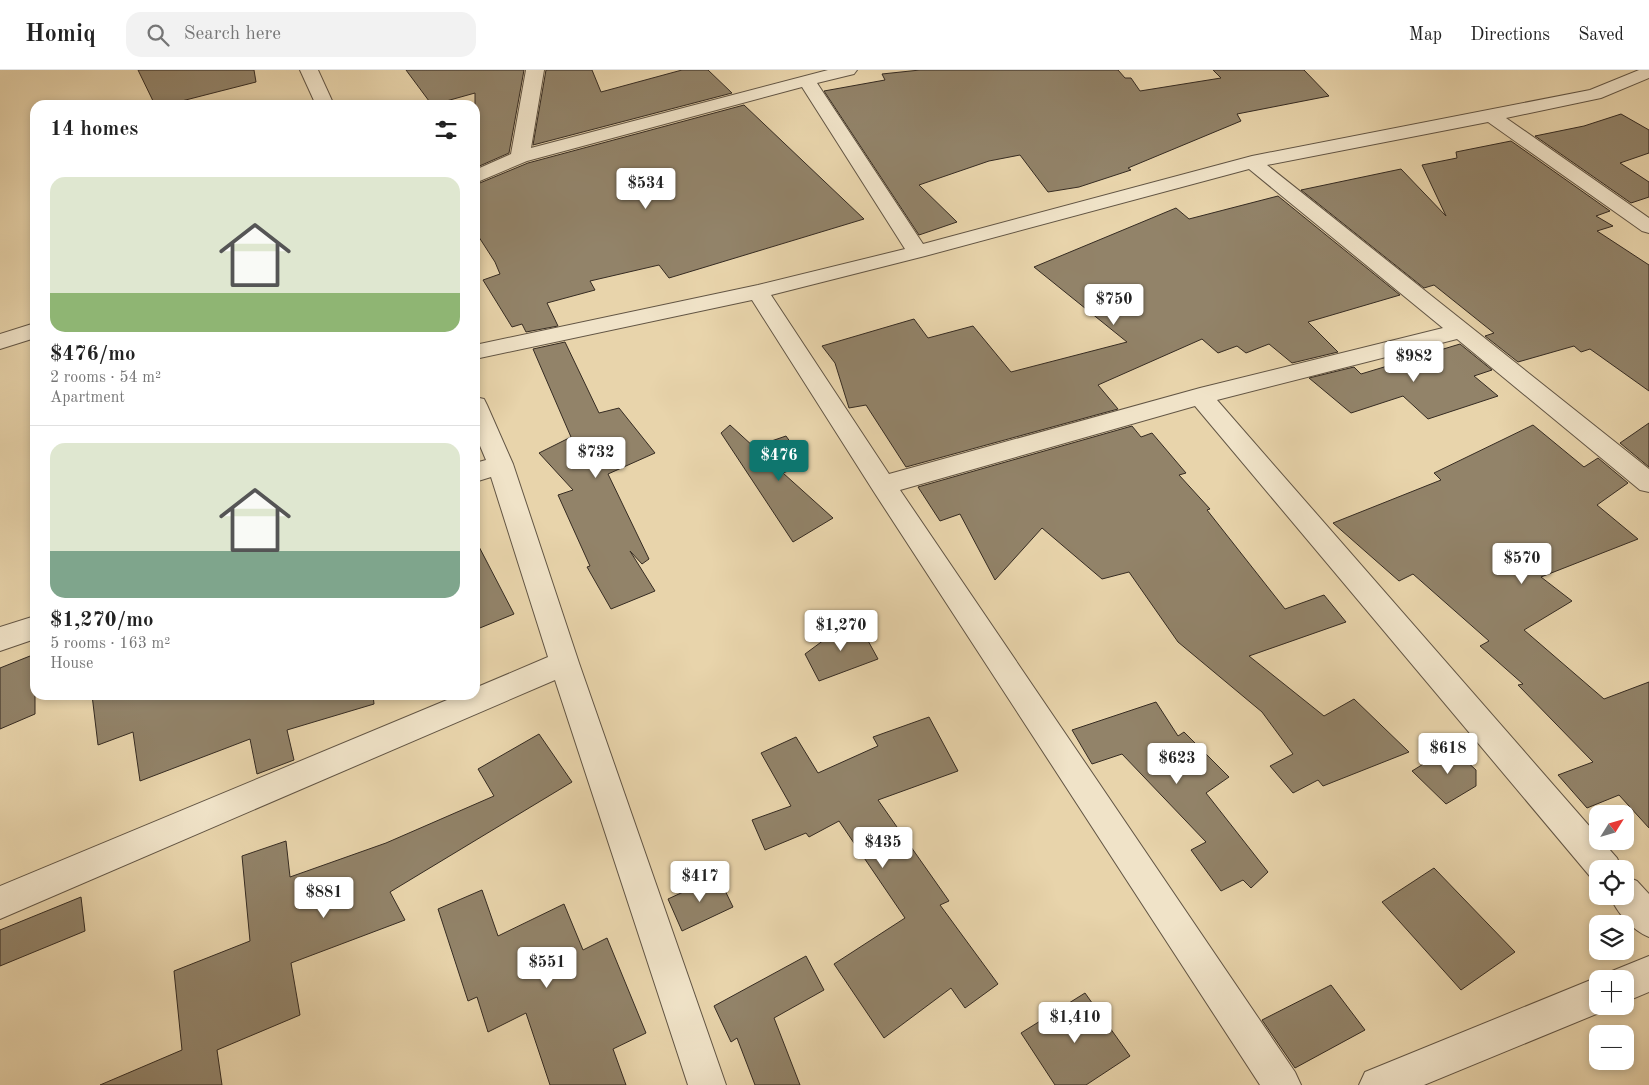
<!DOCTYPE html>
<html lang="en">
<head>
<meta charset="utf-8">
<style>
	body { margin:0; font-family:"Old Standard TT",serif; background:#f2f2f2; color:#222; height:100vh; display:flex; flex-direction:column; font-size:19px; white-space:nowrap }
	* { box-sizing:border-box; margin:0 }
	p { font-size:16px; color:#767676 }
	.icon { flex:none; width:28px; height:28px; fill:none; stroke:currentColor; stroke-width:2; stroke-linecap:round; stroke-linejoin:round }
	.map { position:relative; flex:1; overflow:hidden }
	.panel { position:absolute; left:30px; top:30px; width:450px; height:600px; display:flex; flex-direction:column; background:#fff; border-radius:15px; box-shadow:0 2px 8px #0003 }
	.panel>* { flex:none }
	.needle { width:32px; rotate:53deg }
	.buttons { position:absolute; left:1589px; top:735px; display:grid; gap:10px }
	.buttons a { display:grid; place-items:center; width:45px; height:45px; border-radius:10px; background:#fff; box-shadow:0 2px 8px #0003; font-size:25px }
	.price { position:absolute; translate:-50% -42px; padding:0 11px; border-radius:5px; background:#fff; color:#222; font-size:16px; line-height:32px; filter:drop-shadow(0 1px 2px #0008) }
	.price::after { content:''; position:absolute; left:50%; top:30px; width:15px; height:11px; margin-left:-8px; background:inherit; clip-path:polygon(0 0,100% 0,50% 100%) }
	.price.on { background:#0f766e; color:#fff }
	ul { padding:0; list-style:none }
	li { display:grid; align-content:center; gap:10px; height:265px; padding:0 20px }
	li+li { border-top:1px solid #e0e0e0 }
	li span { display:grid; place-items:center; height:155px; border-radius:15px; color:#555 }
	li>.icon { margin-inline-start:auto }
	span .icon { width:90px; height:90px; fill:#fffc; stroke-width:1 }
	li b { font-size:21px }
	h2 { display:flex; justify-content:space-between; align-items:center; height:60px; padding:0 20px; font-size:21px }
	header { display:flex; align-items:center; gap:30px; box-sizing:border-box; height:70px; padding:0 25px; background:#fff; border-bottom:1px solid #e0e0e0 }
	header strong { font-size:24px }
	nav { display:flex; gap:28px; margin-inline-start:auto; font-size:18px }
	.search { width:350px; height:45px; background:#f2f2f2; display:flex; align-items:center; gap:12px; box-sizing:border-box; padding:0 18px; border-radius:15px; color:#767676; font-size:19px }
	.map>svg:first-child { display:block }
	.building { fill:#928369; stroke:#352b22 }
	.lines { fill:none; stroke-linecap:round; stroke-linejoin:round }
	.minor-casing { stroke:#625544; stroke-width:2 }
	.minor { fill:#f0e3c8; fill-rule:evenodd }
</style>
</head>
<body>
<header>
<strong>Homiq</strong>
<div class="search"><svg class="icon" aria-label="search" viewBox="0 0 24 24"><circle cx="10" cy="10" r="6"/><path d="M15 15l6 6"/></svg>Search here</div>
<nav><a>Map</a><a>Directions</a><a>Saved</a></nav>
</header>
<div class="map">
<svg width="1649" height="1015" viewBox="0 0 1649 1015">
	<rect width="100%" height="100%" fill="#e8d4ab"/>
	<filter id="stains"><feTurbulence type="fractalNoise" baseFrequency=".004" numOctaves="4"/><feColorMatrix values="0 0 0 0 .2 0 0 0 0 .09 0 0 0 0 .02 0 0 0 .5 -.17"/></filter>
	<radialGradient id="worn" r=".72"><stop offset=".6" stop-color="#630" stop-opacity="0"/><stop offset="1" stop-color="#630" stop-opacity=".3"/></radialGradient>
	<g class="building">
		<polygon points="138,0 254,0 256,12 166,35 155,35"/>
		<polygon points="406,0 524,0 509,83 475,98 475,23 432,35"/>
		<polygon points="546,0 592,0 601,22 682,0 708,0 732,23 533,75"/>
		<polygon points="920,0 1118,0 1125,8 1131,8 1140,21 1221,8 1213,0 1304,0 1329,26 1237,44 1241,51 1128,98 1131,100 1079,117 1048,122 1020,85 989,91 919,115 957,152 919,165 824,21 885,10 882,4"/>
		<polygon points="744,35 864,149 669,208 659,195 590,211 595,220 547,233 558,256 526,262 522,254 512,257 483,210 500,204 495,192 475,161 475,115 528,93"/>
		<polygon points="1621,44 1649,60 1649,83 1620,93 1649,112 1649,127 1631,133 1535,66 1584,56"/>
		<polygon points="1511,71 1610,141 1596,146 1613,156 1597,161 1649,195 1649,321 1590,279 1581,282 1574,276 1518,292 1485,266 1494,263 1434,215 1424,218 1301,120 1401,99 1446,146 1422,95 1457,88 1456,82"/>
		<polygon points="1278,126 1400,225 1308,252 1338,282 1292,293 1269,274 1246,283 1237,276 1218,283 1202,269 1098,315 1118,339 906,397 866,335 849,338 835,293 822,276 914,249 928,268 973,256 1011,302 1127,272 1034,197 1176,138 1189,149"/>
		<polygon points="565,272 599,343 619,338 655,383 608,404 649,489 642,494 630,481 655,521 611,539 587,497 590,496 558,425 573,420 539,383 571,367 533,279"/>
		<polygon points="1460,274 1492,300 1474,306 1498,326 1428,349 1403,326 1351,343 1309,308 1354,297 1361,304"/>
		<polygon points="1649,353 1649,397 1620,373"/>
		<polygon points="730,355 754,377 786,366 806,394 783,403 833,448 793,472 721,363"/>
		<polygon points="1533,355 1584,397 1598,388 1628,413 1597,435 1638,469 1541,507 1572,531 1524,560 1604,629 1649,612 1649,758 1619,725 1587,738 1558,705 1593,692 1518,615 1523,614 1480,576 1489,571 1413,504 1399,511 1333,453 1441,410 1434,403"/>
		<polygon points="1132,356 1141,367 1152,363 1186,403 1179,405 1210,439 1207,440 1285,539 1324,525 1346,552 1249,586 1324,646 1354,629 1409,682 1323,716 1318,710 1293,723 1270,696 1293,684 1262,642 1178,572 1129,502 1102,509 1042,458 995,510 960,444 940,451 918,417"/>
		<polygon points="475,469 514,544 475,560"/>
		<polygon points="855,547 878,589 819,611 805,584"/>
		<polygon points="35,584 35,644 0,659 0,598"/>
		<polygon points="92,625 373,625 374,634 287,660 294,690 257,704 250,669 140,711 133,662 98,675"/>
		<polygon points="1156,632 1178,666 1184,662 1229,707 1206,723 1268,802 1251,818 1243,810 1221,821 1191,780 1206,772 1122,684 1092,694 1072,660"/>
		<polygon points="929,647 958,701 878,730 949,831 940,835 998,914 965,938 951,918 884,968 834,894 905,848 839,751 809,767 806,763 765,780 752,750 791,736 761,683 796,667 818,703 878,676 873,667"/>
		<polygon points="539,664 572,712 390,822 405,850 291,893 300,945 217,980 222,1015 100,1015 182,980 174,901 250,871 242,786 286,771 290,807 386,773 494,726 478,699"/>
		<polygon points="1451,677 1476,700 1476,716 1446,734 1412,701"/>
		<polygon points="1434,798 1515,882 1461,920 1382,832"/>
		<polygon points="718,806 733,837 682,861 668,829"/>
		<polygon points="482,820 498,866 564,834 583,880 607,868 646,963 613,979 626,1015 550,1015 526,943 488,962 477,927 468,931 438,839"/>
		<polygon points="81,827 85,861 0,896 0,860"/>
		<polygon points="806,886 824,920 774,948 800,1015 755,1015 737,968 731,972 714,936"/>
		<polygon points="1331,915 1365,960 1295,998 1262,950"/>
		<polygon points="1085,923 1130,986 1086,1015 1055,1015 1021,963"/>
	</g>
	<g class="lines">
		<g class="minor-casing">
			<g id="minor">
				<polygon points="300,0 318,0 334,35 316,35"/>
				<path d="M526,0H544L531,78L828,0H857L854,4L817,13L923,174L1252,86L1590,20L1639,0H1649V8L1601,28L1506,48L1649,148V163L1642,161L1488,52L1267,95L1649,399V422L1640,420L1457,269L1217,330L1598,766V771H1602L1617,788L1622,799H1598V812L1593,810L1195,336L900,420L1295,1002L1301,1015H1260L874,422L752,230L475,289V275L758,215L905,179L802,17L527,91L475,113V100L511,84ZM1249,99L1443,258L1200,318L889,404L771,225L925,186Z"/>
				<polygon points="35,253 35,268 0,279 0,264"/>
				<polygon points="475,327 484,329 487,335 513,394 579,593 726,1015 688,1015 555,610 0,849 0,816 459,625 475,625 475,618 548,587 491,407 475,412 475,393 486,390 475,364"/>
				<polygon points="35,546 35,569 0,581 0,557"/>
				<path d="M1625,806L1637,811L1649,824V867C1632,860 1617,843 1610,826H1625Z"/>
				<polygon points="1649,886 1649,922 1625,932 1625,909 1609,909 1612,901"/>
				<polygon points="1598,907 1602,909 1598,909 1598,936 1611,936 1611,938 1424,1015 1359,1015 1365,1002"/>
			</g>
		</g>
		<use href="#minor" class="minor"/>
	</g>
	<rect width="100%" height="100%" filter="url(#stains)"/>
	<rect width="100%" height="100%" fill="url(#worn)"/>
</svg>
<div class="buttons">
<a><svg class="needle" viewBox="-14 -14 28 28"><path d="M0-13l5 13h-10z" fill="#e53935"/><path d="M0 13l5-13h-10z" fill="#767676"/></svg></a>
<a><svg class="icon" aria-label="locate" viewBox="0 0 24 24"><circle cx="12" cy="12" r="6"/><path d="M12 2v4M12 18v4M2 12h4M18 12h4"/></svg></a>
<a><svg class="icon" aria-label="layers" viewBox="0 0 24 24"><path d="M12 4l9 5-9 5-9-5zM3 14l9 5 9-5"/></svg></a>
<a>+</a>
<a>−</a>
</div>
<b class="price" style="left:646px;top:140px">$534</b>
<b class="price" style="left:1114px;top:256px">$750</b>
<b class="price" style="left:1414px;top:313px">$982</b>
<b class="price" style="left:596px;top:409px">$732</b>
<b class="price on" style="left:779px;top:412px">$476</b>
<b class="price" style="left:1522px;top:515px">$570</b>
<b class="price" style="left:841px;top:582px">$1,270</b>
<b class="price" style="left:1448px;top:705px">$618</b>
<b class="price" style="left:1177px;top:715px">$623</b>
<b class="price" style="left:883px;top:799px">$435</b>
<b class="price" style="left:700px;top:833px">$417</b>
<b class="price" style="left:324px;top:849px">$881</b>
<b class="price" style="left:547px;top:919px">$551</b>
<b class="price" style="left:1075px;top:974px">$1,410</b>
<section class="panel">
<h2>14 homes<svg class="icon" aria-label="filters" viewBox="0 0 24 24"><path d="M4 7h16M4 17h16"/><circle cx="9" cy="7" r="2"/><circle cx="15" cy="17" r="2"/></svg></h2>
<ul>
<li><span style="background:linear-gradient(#dfe7d0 75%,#8fb573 0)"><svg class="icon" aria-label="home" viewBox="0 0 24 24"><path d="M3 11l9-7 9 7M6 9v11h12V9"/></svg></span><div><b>$476/mo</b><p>2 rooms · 54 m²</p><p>Apartment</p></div></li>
<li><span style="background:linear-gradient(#dfe7d0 70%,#7fa58c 0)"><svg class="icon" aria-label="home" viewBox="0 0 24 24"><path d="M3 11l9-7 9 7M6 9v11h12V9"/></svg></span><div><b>$1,270/mo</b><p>5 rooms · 163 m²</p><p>House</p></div></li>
</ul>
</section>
</div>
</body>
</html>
